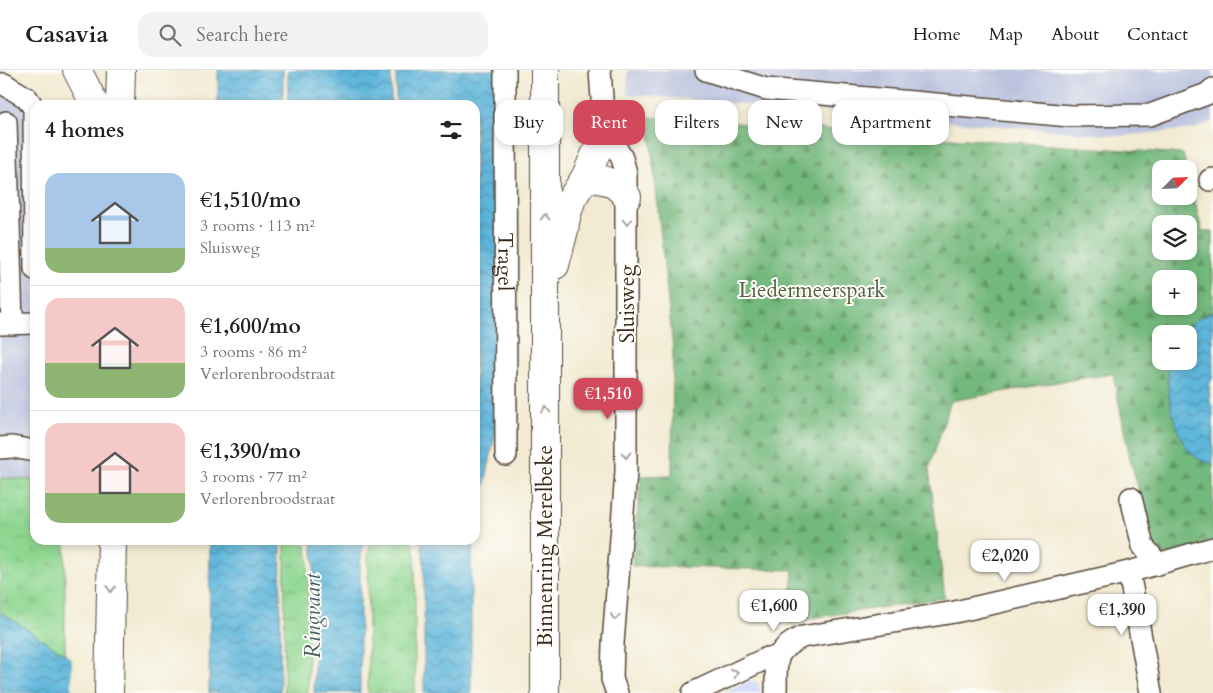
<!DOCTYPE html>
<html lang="en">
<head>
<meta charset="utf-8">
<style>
	body { margin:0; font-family:Cardo,serif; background:#f2f2f2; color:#202124; height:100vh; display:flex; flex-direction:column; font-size:19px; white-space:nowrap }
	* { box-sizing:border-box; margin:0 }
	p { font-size:16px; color:#757577 }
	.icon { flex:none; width:28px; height:28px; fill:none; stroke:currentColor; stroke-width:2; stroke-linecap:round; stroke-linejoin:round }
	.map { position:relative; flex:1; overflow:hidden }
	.panel { position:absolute; left:30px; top:30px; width:450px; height:445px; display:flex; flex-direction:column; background:#fff; border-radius:15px; box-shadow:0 2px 8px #0003 }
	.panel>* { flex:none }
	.guide { position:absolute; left:495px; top:30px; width:475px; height:45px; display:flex; gap:10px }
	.needle { width:32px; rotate:66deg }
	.tools { position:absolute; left:1152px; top:90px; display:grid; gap:10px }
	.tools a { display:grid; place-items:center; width:45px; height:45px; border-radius:10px; background:#fff; box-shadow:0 2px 8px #0003; font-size:25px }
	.price { position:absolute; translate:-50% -42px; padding:0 11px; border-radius:10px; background:#fff; color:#222; font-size:16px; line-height:32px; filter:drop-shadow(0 1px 2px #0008) }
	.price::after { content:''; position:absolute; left:50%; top:30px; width:15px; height:11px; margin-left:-8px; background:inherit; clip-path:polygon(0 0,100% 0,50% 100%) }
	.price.selected { background:#d1495b; color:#fff }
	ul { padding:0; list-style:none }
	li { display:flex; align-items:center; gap:15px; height:125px; padding:0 15px }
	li+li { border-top:1px solid #e0e0e0 }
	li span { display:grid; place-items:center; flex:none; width:140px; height:100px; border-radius:15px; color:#555 }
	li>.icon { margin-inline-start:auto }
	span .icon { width:60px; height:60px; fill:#fffc; stroke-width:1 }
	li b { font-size:21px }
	h2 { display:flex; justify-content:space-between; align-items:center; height:60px; padding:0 15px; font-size:21px }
	.pill { padding:0 18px; border-radius:15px; background:#fff; box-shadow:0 2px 8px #0003; font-size:18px; line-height:45px }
	.pill.selected { background:#d1495b; color:#fff }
	header { display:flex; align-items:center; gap:30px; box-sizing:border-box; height:70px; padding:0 25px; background:#fff; border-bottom:1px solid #e0e0e0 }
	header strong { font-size:24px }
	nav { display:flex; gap:28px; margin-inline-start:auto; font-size:18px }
	.search { width:350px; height:45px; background:#f2f2f2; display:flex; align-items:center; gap:12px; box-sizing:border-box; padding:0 18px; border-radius:15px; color:#757577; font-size:19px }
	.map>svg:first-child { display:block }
	.built { fill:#d1d9f9 }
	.industrial { fill:#bbc3de }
	.grass { fill:url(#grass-tufts); stroke:#658058 }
	.forest { fill:url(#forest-firs); stroke:#57714c; fill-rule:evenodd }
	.water { fill:url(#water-waves); stroke:#4c707c }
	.pier { fill:#f2ead2 }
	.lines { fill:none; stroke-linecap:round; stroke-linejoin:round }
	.minor-casing { stroke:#564739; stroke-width:24 }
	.highway-casing { stroke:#564739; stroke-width:30 }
	.minor { stroke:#fff; stroke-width:21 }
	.highway { stroke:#fff; stroke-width:28 }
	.oneway { stroke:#a79f9a }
	.labels { text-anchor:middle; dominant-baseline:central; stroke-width:4; stroke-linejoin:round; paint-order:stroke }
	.street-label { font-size:21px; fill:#3b2a1e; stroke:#fdfcf7 }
	.park-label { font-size:21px; fill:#545e40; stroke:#fdfcf7 }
	.water-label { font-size:22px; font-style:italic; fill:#475b60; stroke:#fdfcf7 }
</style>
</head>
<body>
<header>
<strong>Casavia</strong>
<div class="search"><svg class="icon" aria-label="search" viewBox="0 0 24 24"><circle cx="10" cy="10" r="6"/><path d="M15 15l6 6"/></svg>Search here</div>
<nav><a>Home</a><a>Map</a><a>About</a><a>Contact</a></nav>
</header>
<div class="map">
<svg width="1213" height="623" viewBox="0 0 1213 623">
	<defs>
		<pattern id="grass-tufts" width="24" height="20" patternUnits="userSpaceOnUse" patternTransform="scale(1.25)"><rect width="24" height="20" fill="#8fd791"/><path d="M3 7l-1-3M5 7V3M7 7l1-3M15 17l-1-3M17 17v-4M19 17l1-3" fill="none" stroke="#7cb97d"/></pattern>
		<pattern id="forest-firs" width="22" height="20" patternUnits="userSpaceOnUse" patternTransform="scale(1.25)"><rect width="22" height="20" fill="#73b87b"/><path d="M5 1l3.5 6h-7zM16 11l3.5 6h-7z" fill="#609664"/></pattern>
		<pattern id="water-waves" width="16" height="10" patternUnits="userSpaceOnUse" patternTransform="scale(1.25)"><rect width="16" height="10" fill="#5eb6db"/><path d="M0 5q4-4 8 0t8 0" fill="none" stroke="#4f94b1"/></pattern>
	</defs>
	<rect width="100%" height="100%" fill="#fdfcf7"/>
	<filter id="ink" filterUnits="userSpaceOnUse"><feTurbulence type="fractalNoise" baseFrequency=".02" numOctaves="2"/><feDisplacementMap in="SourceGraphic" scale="10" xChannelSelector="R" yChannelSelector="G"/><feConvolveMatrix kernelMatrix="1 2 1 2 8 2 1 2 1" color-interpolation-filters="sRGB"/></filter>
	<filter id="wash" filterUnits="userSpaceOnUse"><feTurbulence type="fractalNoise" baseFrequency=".0096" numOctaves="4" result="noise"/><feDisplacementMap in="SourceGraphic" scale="20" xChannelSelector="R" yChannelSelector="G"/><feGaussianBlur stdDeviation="1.12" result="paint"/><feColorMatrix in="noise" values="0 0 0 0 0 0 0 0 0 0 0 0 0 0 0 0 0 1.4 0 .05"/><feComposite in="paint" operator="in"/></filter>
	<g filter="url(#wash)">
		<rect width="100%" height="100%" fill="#f2ead2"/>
		<polygon class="built" points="749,610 758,613 761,623 722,623"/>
		<g class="industrial">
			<polygon points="0,0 11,3 44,32 45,35 35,35 35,410 0,408"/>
			<polygon points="628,0 1213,0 1213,51 1194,59 1119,66 627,24"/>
		</g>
		<g class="grass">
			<polygon points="0,408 35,410 35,470 65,470 65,584 0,542"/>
			<polygon points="285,470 304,470 308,484 308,623 284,623"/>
			<polygon points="371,470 412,470 415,484 415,623 368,623 368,485"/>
		</g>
		<path class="forest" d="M648,47L1183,84L1187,99H1161V126H1189V106L1202,161H1213V241L1196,250L1183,264H1161V291H1170L1167,313L1208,393L1213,394V474L1159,490L1130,389L1113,304L1063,311L951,331L929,399L945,528L818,547L790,554L793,500L632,496L641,406L672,405L673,278ZM1161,154H1189V181H1161ZM1161,209H1189V236H1161Z"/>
		<g class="water">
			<rect x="218" y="0" width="65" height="35"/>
			<rect x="288" y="0" width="103" height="35"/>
			<polygon points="396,0 499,0 498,351 475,463 475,35 396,35"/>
			<path d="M1213,241V307L1209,315L1210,332L1213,335V394C1206,393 1197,389 1192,384C1174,366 1163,316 1170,291H1189V264H1183L1196,250Z"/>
			<polygon points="210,470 281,470 280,623 209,623"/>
			<polygon points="312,470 364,470 360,494 360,623 314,623 314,494"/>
			<polygon points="421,470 474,470 471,494 471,623 424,623 424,494"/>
			<polygon points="0,542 65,584 105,623 0,623"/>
		</g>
		<polygon class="pier" points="72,588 107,621 108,623 72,623"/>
	</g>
	<g filter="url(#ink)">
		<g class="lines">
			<g class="minor-casing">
				<g id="minor">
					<path id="s1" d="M505,0L506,385"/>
					<polyline points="600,0 604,57 622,88 626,103 626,402 613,574 612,609 617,623"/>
					<polyline points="706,0 766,19 1070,46 1150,45 1207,24 1213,19"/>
					<polyline points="0,14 4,14 27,28 34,38 35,199"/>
					<polyline points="6,52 12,254"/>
					<polyline points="1210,110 1213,109"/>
					<polyline points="0,254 35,253"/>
					<polyline points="0,378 12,377 35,381"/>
					<polyline points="1131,428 1143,476 1158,494"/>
					<polyline points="1129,502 1151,623"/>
					<polyline points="693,623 767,588 777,588"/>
					<path d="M776,623C777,592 771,582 802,567L955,542L1129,502L1213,478"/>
				</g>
			</g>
			<g class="highway-casing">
				<g id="highway">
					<polyline points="77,0 95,35"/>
					<polyline points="120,35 121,0"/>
					<path d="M585,108C605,109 614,110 627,127"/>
					<polyline points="555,195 564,160 566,147 572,128 585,108 597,81 603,66 604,57"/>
					<polyline points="109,623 112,470"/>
					<polyline points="545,623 545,0"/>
				</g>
			</g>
			<use href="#minor" class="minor"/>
			<use href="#highway" class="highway"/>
		</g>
		<defs><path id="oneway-chevron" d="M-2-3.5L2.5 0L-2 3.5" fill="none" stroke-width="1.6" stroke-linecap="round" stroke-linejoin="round" transform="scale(1.25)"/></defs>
		<g class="oneway">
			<use href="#oneway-chevron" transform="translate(545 147) rotate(-90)"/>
			<use href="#oneway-chevron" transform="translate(627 152) rotate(90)"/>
			<use href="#oneway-chevron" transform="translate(546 340) rotate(-90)"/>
			<use href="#oneway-chevron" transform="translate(626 385) rotate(90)"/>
			<use href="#oneway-chevron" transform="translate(111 519) rotate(91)"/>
			<use href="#oneway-chevron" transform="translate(615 547) rotate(94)"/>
			<use href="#oneway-chevron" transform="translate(735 603) rotate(-25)"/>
		</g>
	</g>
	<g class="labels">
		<g class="street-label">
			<text stroke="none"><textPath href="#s1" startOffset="192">Tragel</textPath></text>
			<text transform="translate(627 234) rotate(-90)">Sluisweg</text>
			<text transform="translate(545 476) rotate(-90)">Binnenring Merelbeke</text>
		</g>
		<g class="park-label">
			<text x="812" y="220">Liedermeerspark</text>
		</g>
		<g class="water-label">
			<text transform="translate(313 546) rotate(-90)">Ringvaart</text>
		</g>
	</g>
</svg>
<div class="tools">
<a><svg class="needle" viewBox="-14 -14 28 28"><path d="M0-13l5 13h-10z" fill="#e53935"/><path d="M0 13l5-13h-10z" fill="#757577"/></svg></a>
<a><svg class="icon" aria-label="layers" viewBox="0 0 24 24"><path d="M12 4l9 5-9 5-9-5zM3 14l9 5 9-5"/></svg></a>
<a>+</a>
<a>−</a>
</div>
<b class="price selected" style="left:608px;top:350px">€1,510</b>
<b class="price" style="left:1005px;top:512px">€2,020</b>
<b class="price" style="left:774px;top:562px">€1,600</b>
<b class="price" style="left:1122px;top:566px">€1,390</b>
<div class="guide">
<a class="pill">Buy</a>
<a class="pill selected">Rent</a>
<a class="pill">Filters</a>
<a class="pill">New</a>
<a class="pill">Apartment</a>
</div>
<section class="panel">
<h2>4 homes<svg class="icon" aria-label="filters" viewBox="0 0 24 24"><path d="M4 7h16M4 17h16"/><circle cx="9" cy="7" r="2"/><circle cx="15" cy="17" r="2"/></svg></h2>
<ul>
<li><span style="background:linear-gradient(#a9c7e8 75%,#8fb573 0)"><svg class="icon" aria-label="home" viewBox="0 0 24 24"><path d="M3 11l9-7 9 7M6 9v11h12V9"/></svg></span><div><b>€1,510/mo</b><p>3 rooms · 113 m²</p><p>Sluisweg</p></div></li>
<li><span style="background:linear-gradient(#f6c9c9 65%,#8fb573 0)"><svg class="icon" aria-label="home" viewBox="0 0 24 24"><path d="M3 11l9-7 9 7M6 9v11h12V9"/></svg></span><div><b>€1,600/mo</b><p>3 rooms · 86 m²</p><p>Verlorenbroodstraat</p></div></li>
<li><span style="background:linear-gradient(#f6c9c9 70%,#8fb573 0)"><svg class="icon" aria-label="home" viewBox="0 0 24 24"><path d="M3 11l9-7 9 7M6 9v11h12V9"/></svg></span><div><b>€1,390/mo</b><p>3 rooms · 77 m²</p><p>Verlorenbroodstraat</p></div></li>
</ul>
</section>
</div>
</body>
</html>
